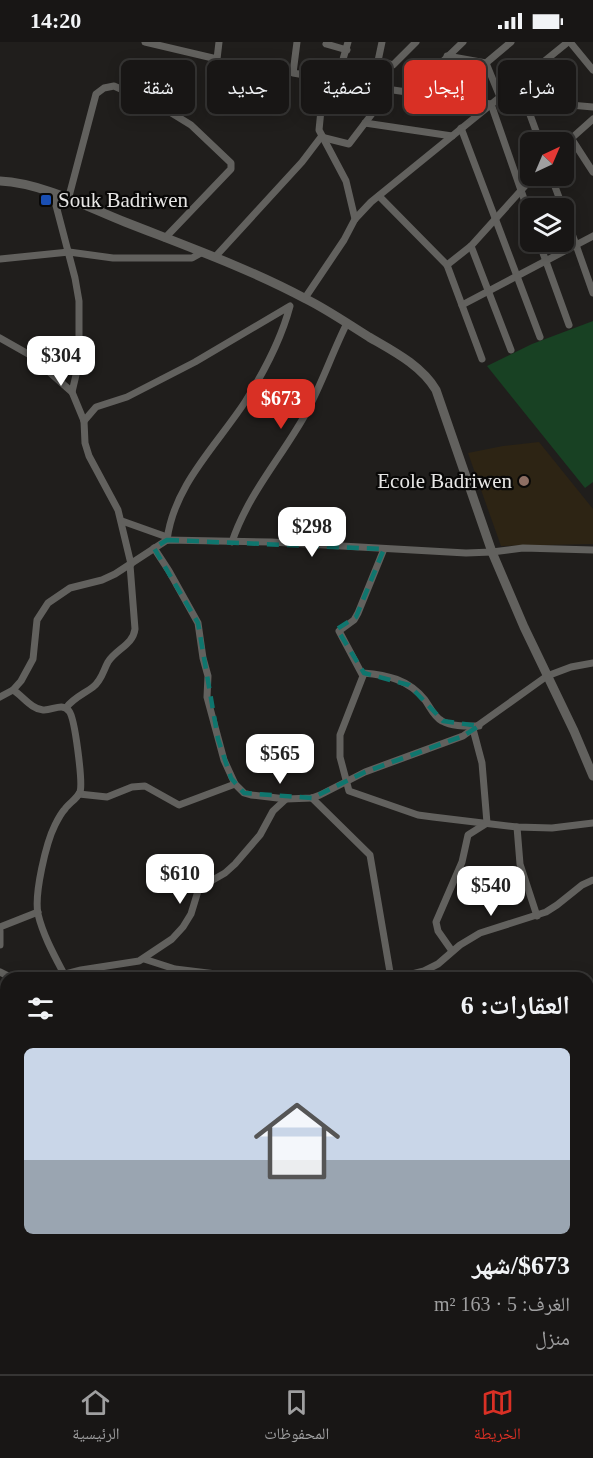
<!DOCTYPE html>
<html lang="ar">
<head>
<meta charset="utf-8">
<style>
	body { margin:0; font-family:"Times New Roman","Noto Naskh Arabic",serif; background:#211f1e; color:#f1f3f6; direction:rtl; height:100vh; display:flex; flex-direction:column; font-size:22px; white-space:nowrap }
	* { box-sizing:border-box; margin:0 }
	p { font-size:20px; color:#9f9fa0 }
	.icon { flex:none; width:33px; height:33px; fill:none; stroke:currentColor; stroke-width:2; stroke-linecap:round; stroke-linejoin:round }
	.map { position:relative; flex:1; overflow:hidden; direction:ltr }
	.panel { position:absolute; left:0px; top:930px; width:594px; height:402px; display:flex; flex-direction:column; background:#181615; border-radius:18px 18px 0 0; box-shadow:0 3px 15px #0003,0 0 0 2px #363534; direction:rtl }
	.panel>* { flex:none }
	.hud { position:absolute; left:18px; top:18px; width:558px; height:54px; direction:rtl; display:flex; gap:12px }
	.needle { width:39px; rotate:44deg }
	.tools { position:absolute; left:520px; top:90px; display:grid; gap:12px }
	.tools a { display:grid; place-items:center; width:54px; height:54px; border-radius:9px; background:#181615; box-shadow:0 3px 15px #0003,0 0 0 2px #363534; font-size:30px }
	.price { position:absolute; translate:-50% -51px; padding:0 14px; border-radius:12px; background:#fff; color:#222; font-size:20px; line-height:39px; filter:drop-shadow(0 2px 3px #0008) }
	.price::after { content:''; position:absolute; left:50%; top:36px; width:18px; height:14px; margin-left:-9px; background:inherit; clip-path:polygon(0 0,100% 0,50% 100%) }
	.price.selected { background:#d93025; color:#fff }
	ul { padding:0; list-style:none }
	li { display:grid; align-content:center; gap:12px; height:318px; padding:0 24px }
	li span { display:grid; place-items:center; height:186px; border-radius:9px; color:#555 }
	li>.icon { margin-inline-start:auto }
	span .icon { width:108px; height:108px; fill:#fffc; stroke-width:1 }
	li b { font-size:26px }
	h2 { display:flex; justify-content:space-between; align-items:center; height:72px; padding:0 24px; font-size:26px }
	.tag { padding:0 21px; border-radius:9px; background:#181615; box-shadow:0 3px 15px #0003,0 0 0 2px #363534; font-size:21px; line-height:54px }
	.tag.selected { background:#d93025; color:#fff }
	.status { display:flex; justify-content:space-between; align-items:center; height:42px; padding:0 30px; background:#181615; direction:ltr }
	.status svg { height:16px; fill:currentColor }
	.menu { display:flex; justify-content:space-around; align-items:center; height:84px; border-top:2px solid #363534; background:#181615; font-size:16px; color:#9f9fa0 }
	.menu a { display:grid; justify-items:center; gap:3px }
	.menu .selected { color:#d93025 }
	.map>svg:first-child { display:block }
	.education { fill:#2d2414 }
	.green { fill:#184123 }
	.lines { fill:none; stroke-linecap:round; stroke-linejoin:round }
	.street { stroke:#62615e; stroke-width:7 }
	.secondary { stroke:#62615e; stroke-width:9 }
	.marked { fill:none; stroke:#0f766e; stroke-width:4.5; stroke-dasharray:12 8; stroke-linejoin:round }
	.transit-dot { fill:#1a4fb4; stroke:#090807; stroke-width:2 }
	.education-dot { fill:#8d6e63; stroke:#090807; stroke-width:2 }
	.labels { text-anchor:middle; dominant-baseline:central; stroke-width:4.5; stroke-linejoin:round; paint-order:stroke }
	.poi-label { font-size:21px; fill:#e7e6e5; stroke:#090807; text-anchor:start }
</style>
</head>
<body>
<div class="status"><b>14:20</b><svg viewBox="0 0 49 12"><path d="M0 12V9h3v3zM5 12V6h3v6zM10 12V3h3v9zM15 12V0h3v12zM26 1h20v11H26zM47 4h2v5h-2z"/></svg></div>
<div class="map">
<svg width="593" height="1332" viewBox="0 0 593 1332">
	<rect width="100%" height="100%" fill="#201e1c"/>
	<polygon class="education" points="539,400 593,467 593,502 501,504 468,411 503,404"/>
	<polygon class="green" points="593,279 593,440 585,446 487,324 532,302"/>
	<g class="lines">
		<g class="street">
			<polyline points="145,0 217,17 219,0"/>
			<polyline points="297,0 293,31 386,47 491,62 531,177"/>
			<polyline points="327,0 326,2 347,8"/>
			<polyline points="348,0 337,38 321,68 319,88 346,139 355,177"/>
			<polyline points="382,0 378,19 393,23 416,0"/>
			<polyline points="570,0 593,28"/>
			<polyline points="447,14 486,21 500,55"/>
			<polyline points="486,21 511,0"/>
			<polyline points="512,47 525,59 593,65"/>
			<polyline points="411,50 463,0"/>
			<polyline points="525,59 540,100"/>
			<polyline points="365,81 452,94"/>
			<polyline points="461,86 540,295"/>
			<polyline points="571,96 593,130"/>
			<polyline points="564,103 593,77"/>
			<polyline points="551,134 563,166"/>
			<polyline points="53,152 75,236 79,259 79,300 76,333 72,350 84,379 85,401 89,414 118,468 131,522"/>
			<polyline points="379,154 447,223 482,317"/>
			<polyline points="68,158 96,52 104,46 114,44 165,67 191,83 231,121 231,127 165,196"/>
			<polyline points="564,169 593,251"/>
			<polyline points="539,200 569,283"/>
			<polyline points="471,204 511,308"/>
			<polyline points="215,215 302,120 321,95 349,102 378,64 386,47"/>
			<polyline points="0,217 69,210 113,216 192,216 201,211"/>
			<polyline points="447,223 471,204 534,134"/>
			<polyline points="305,256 344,198 355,177 371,160 568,0"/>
			<polyline points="462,263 593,194"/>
			<polyline points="0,296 30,313 72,350"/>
			<path d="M84,379L96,365L127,355L195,320L290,264C281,298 264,330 245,360C216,404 174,443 167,498"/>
			<polyline points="122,479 167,495"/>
			<path d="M232,500C248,452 281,416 305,373C321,344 332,311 347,281"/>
			<polyline points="154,506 169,529 198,581 203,616 208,634 207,655 224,718 235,742 244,751 251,753 286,757 312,756 320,753 365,730 463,694 547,634 571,625 593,621"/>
			<polyline points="384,507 358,571 354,578 339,589 363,634 340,693 340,715 349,749 418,773 433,775 517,785 552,786 593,781"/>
			<path d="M363,631C387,633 408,637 425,658C430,665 434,675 442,679C453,685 467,684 479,684"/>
			<polyline points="0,655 13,648"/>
			<path d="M66,666C73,656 84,652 93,645C102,638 103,629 108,620C116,607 133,603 135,587L130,523"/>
			<polyline points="79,752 107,755 132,745 145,744 179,763 235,742"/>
			<polyline points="312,756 370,813 391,936"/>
			<polyline points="517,785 520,822 537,874"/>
			<polyline points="0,885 38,870"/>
			<polyline points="0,889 0,903"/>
			<polyline points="452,909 438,889 436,880 462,820 468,793 487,781 482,721 473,687"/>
			<polyline points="144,917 175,927 216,932 221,936"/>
			<polyline points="0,930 12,936"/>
			<path d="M64,932C54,913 43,893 38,872C34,852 46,801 55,783C58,777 61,771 65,767C69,761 77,757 80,750C83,741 75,676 69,669C62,660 52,669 43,668C31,667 23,654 13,648L21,639L33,617L37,578L48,561L70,546L102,538L115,532L167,498L271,500L466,511L492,510L523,506L593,508"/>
			<polyline points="50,936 81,928 139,919 172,897 183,885 191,872 198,849 204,843 225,831 235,822 260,793 273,769 286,757"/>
			<polyline points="396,936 424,929 438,922 460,903 480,891 546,870 557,863 582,843 593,838"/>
			<polyline points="588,1250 593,1251"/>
			<polyline points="0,1312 6,1317"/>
			<polyline points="18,1326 26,1332"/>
			<polyline points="221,1326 221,1332"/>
			<polyline points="311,1326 312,1332"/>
			<polyline points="480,1326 487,1332"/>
			<polyline points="416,1332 417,1326"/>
		</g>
		<path class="secondary" d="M0,139C42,141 87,165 125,180C186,204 248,226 306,257C328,268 348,282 369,295C393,309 421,323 436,348L492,510L524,585L574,689L593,734"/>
	</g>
	<path class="marked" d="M167,498L384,507L356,575L337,587L364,631L409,643L443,679L479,684L463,694L365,730L312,756L244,751L231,736L218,697L198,581L154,506Z"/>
	<rect class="transit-dot" x="40" y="152" width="12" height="12" rx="3"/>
	<circle class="education-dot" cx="524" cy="439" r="6"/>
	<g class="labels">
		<g class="poi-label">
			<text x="58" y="158">Souk Badriwen</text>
			<text x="512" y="439" text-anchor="end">Ecole Badriwen</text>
		</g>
	</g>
</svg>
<div class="tools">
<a><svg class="needle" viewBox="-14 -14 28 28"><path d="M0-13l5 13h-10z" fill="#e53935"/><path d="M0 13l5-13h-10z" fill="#9f9fa0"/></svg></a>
<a><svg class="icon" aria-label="layers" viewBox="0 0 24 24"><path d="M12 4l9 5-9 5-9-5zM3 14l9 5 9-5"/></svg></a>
</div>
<b class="price" style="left:61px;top:345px">$304</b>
<b class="price selected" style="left:281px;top:388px">$673</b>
<b class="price" style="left:312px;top:516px">$298</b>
<b class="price" style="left:280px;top:743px">$565</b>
<b class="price" style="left:180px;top:863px">$610</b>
<b class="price" style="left:491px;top:875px">$540</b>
<div class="hud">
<a class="tag">شراء</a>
<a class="tag selected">إيجار</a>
<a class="tag">تصفية</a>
<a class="tag">جديد</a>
<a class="tag">شقة</a>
</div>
<section class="panel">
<h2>العقارات: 6<svg class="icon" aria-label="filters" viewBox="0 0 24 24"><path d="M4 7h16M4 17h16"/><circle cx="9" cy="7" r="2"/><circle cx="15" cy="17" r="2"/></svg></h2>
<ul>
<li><span style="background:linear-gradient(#c9d6e8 60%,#9aa5b1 0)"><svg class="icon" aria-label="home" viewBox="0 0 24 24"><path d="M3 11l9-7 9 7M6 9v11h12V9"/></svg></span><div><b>$673/شهر</b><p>الغرف: 5 · 163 m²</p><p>منزل</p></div></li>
</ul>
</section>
</div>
<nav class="menu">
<a class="selected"><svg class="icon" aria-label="map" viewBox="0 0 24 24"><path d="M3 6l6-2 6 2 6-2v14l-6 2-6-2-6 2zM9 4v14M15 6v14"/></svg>الخريطة</a>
<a><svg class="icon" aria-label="saved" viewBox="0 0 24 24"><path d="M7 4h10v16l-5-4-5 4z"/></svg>المحفوظات</a>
<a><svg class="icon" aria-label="home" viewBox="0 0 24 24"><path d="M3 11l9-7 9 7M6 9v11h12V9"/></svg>الرئيسية</a>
</nav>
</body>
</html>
